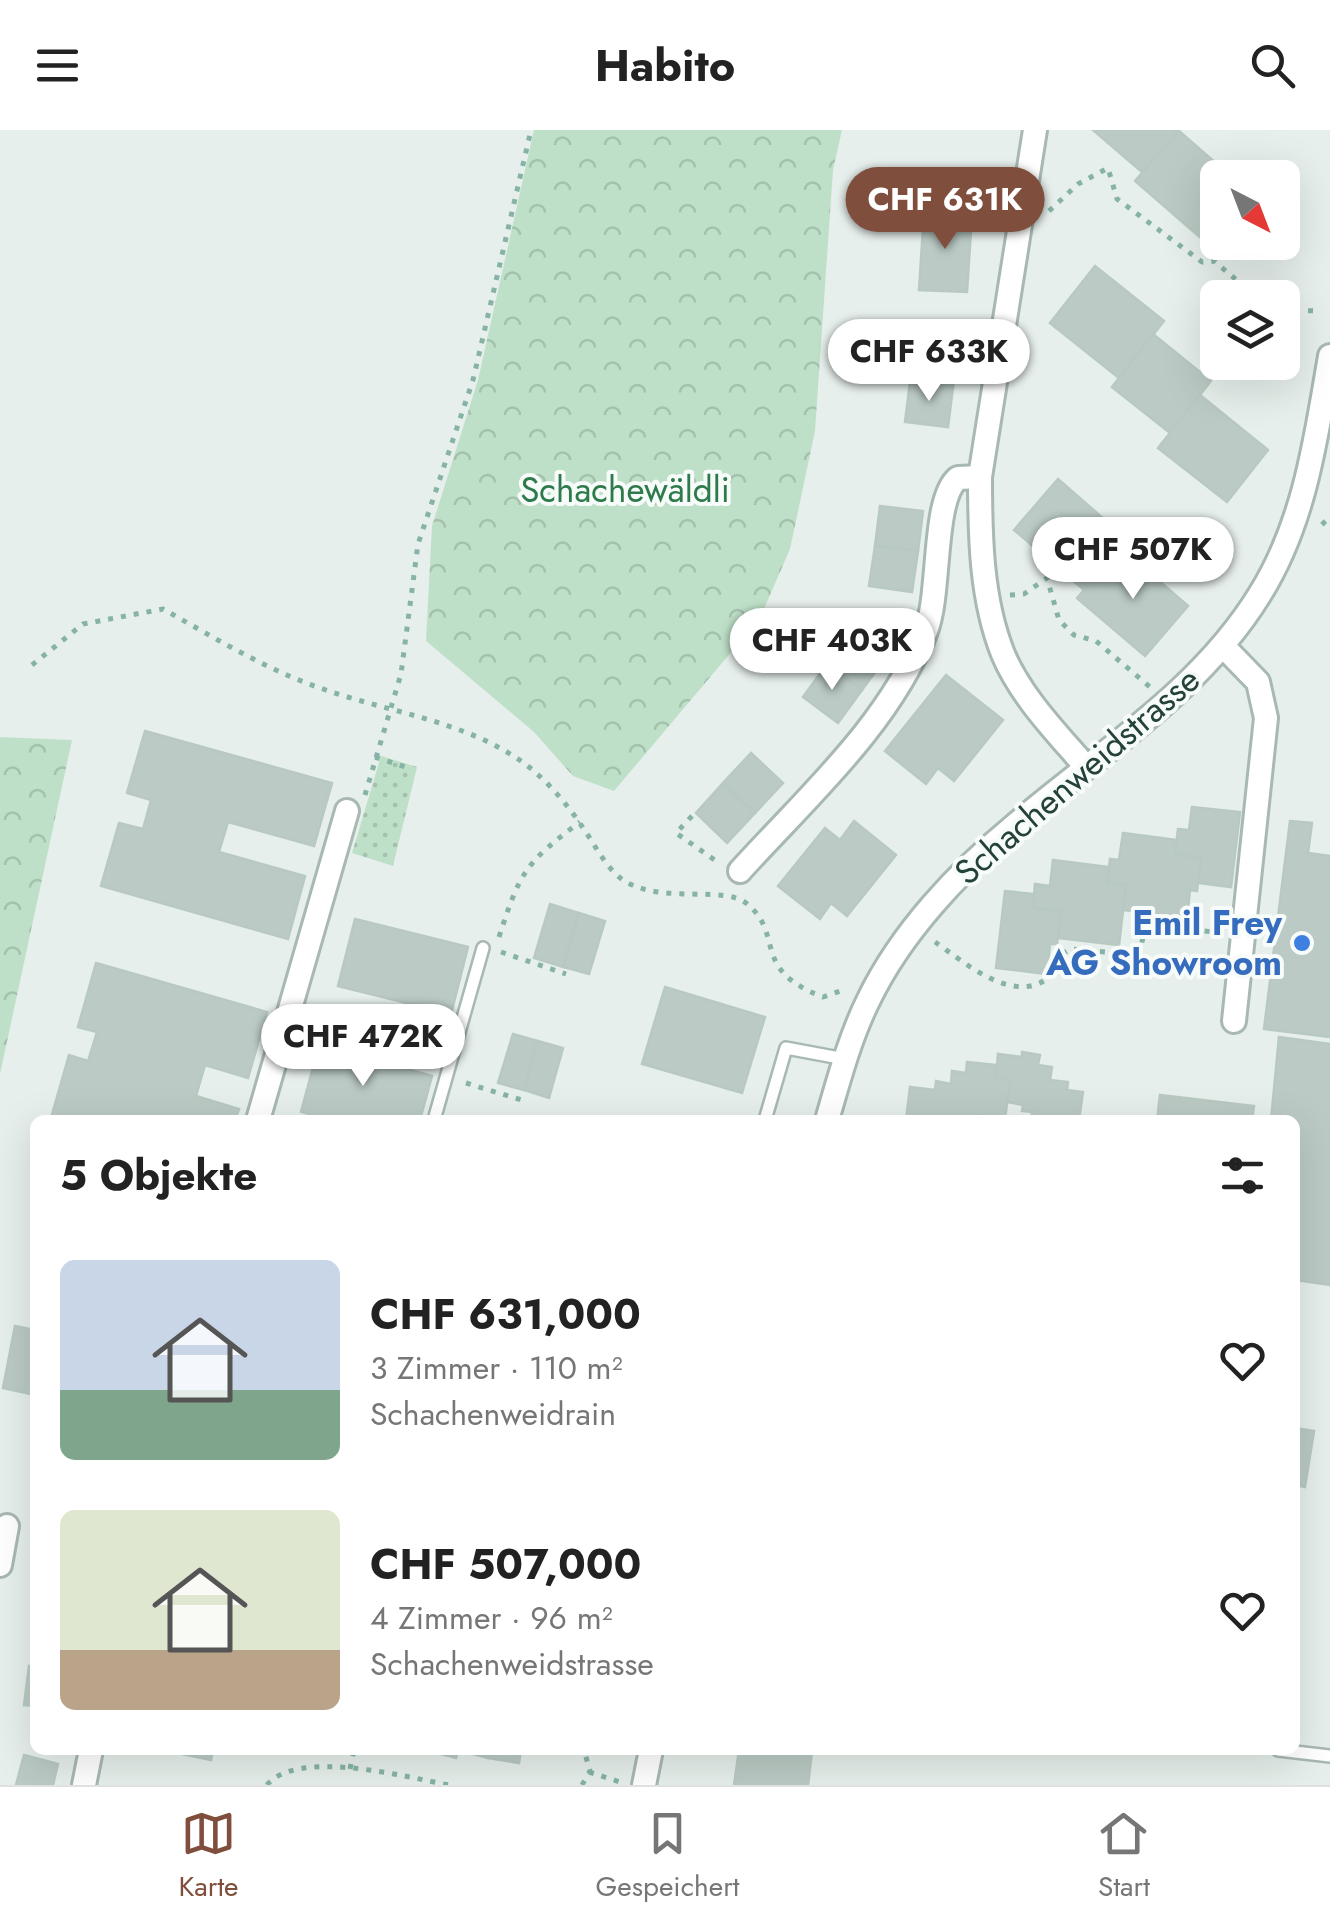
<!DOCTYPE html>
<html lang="de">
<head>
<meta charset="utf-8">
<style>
	body { margin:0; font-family:Jost,sans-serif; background:#f6f6f6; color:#222; height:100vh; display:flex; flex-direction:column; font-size:38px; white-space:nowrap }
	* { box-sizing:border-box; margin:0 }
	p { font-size:32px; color:#767676 }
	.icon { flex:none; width:55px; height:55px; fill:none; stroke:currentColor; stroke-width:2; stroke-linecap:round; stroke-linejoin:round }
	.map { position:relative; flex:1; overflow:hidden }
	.side { position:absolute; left:30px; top:985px; width:1270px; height:640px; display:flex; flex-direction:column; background:#fff; border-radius:15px; box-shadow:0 10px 40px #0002 }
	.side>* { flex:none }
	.needle { width:65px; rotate:138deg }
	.tools { position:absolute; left:1200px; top:30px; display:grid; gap:20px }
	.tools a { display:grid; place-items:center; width:100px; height:100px; border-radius:15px; background:#fff; box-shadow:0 10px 40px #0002; font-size:50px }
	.price { position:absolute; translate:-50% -85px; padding:0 22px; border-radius:35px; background:#fff; color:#222; font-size:32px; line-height:65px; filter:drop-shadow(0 2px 5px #0008) }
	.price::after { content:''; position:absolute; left:50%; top:60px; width:30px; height:22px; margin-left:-15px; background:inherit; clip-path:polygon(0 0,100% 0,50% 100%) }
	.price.current { background:#804e3d; color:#fff }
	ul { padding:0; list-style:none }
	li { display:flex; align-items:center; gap:30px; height:250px; padding:0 30px }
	li span { display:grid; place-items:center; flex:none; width:280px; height:200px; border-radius:15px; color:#555 }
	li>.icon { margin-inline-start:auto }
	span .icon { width:120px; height:120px; fill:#fffc; stroke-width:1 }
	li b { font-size:42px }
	h2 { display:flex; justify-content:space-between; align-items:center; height:120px; padding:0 30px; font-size:42px }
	header { display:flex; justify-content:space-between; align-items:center; height:130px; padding:0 30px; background:#fff; font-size:45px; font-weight:700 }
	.tabs { display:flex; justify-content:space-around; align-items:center; height:140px; border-top:2px solid #e0e0e0; background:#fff; font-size:28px; color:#767676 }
	.tabs a { display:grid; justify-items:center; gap:5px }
	.tabs .current { color:#804e3d }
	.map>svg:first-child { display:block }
	.forest { fill:url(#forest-crowns) }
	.park { fill:url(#park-dots) }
	.building { fill:#bbcac4; stroke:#b8c9c2; stroke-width:2.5 }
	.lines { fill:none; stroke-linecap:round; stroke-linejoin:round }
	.lane-casing { stroke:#a8b8b2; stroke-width:16 }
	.street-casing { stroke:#a8b8b2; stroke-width:28 }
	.path { stroke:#86b3a5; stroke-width:5; stroke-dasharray:5 8; stroke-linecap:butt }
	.lane { stroke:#fff; stroke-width:11 }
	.street { stroke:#fff; stroke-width:22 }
	.shop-dot { fill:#3f7fe0; stroke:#f7fbf9; stroke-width:4 }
	.labels { text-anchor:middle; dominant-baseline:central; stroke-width:8; stroke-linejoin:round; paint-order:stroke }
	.park-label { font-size:35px; fill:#2d7a4b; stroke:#f7fbf9 }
	.street-label { font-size:35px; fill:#24423a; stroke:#f7fbf9 }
	.shop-label { font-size:35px; font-weight:bold; fill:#366cbe; stroke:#f7fbf9; text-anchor:end }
</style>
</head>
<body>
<header><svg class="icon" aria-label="menu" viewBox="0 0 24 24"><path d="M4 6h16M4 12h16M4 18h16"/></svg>Habito<svg class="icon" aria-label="search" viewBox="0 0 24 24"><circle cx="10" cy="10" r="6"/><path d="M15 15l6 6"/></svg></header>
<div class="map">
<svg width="1330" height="1655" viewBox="0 0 1330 1655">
	<defs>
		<pattern id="forest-crowns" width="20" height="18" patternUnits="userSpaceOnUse" patternTransform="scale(2.5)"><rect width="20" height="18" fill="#bfe0c8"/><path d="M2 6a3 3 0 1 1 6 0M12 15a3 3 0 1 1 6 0" fill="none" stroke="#a4c1ad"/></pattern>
		<pattern id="park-dots" width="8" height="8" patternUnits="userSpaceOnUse" patternTransform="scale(2.5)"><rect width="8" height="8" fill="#bfe0c8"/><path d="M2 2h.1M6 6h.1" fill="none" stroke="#a4c1ad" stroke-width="1.8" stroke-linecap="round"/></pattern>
	</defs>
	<rect width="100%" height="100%" fill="#e6efeb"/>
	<g class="forest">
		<polygon points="534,0 842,0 833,40 815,301 790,419 760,488 614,661 573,646 534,602 426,511 432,396 478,250"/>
		<polygon points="0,607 72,610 0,944"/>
	</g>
	<polygon class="park" points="381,626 417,637 393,736 352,723"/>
	<g class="building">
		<polygon points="1093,0 1179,0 1143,43"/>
		<polygon points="1179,1 1233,48 1218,48 1218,91 1202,109 1135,51"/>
		<polygon points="924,82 972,85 967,162 919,160"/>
		<polygon points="1095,136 1164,191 1119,248 1050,193"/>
		<polygon points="1153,204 1211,251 1170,303 1112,257"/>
		<polygon points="915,211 958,216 953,257 910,252"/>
		<polygon points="910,252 953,257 948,297 905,292"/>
		<polygon points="1200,265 1268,320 1227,372 1158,318"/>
		<polygon points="1058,349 1128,410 1084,460 1014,400"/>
		<polygon points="880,376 923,381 918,421 875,416"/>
		<polygon points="875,416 918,421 912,462 869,456"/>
		<polygon points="1121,418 1188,476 1145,526 1077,468"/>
		<polygon points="851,502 886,527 862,560 827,534"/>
		<polygon points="827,534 862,560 838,593 803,567"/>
		<polygon points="946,545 1003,590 954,651 938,638 926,654 885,621"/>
		<polygon points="145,601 332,653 314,716 228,692 219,722 305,746 288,809 101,756 119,693 143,699 151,670 127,663"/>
		<polygon points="751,623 783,653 755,683 723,653"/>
		<polygon points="723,653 755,683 727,713 696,683"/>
		<polygon points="1192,677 1240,682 1231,757 1198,753 1201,728 1175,724 1178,699 1189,700"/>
		<polygon points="854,691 896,725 847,786 831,773 820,789 778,756 825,698 840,710"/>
		<polygon points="1290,691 1312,693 1308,723 1330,726 1330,907 1264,899"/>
		<polygon points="1123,703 1177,710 1175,724 1201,728 1197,761 1190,760 1187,788 1123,780 1126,755 1107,753 1110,729 1119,730"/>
		<polygon points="1053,730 1109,737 1107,753 1126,755 1119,815 1058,808 1061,781 1033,778 1035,754 1050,756"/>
		<polygon points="1005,761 1034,764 1033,778 1061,781 1057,814 1050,814 1047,844 996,838"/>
		<polygon points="550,774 579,783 563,837 534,828"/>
		<polygon points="579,783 605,791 589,844 563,837"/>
		<polygon points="355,789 468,817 451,884 338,856"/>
		<polygon points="96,833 267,882 248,948 205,935 196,966 239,979 235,990 51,988 69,925 88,931 97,902 78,897"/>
		<polygon points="665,857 765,887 742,963 642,934"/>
		<polygon points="513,904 538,911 524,960 498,953"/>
		<polygon points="1279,907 1330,914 1330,1155 1295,1150 1295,990 1271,990"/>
		<polygon points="538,911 563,918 549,968 524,960"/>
		<polygon points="319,915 432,946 420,990 330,990 301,982"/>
		<polygon points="1022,922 1040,925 1038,935 1052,937 1050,950 1068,952 1067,960 1083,962 1079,990 1031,990 1032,982 1022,981 1023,975 1007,972 1010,950 996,948 998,924 1022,927"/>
		<polygon points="967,932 997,935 996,948 1010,950 1005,989 975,985 975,990 906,990 910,957 935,960 936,951 951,954 952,941 966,943"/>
		<polygon points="1160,965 1254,976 1252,990 1157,990"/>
		<polygon points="15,1196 35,1200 35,1265 3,1258"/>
		<polygon points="1295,1298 1314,1301 1305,1357 1295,1355"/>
		<polygon points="29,1536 35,1537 35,1576 24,1575"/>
		<polygon points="163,1620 213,1620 211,1630"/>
		<polygon points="426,1620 458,1620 456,1628"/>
		<polygon points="458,1620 490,1620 488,1628"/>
		<polygon points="490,1620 521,1620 519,1633 488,1628"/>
		<polygon points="739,1620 812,1622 808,1655 734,1655"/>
		<polygon points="24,1625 58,1634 53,1655 16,1655"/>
	</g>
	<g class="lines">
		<g class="lane-casing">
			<g id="lane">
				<polyline points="434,990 483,818"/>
				<polyline points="765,990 786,918 845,929"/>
				<polyline points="1278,1620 1330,1626"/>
			</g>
		</g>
		<g class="street-casing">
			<g id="street">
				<path d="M1035,0L980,347C980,406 981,469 1003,524C1021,567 1057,603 1086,637"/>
				<polyline points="1223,516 1258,552 1266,588 1234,891"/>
				<path d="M740,741C807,667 889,595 926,501C941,463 932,369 958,348L980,347"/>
				<polyline points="258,990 347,681"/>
				<path d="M827,990C839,949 850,907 869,869C901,803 958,742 1014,696C1099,623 1200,562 1260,464C1305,392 1316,308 1330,226"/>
				<polyline points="0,1435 7,1396"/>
				<polyline points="84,1655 91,1620"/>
				<polyline points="644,1655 651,1620"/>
			</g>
		</g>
		<g class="path">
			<polyline points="1049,81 1078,54 1108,38 1117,69 1202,132 1214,131 1258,168"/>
			<polyline points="1282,180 1320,181"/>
			<polyline points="1322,391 1330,400"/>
			<polyline points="1010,465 1024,464 1047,448 1059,490 1074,505 1096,511 1150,557"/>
			<path d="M32,535L83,494L163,479C215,508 268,541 326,560C389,582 462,591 518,629C542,645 565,671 581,695C595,714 607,742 628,753C666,773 724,756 746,773C786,805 749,839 823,867L846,859"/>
			<polyline points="375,627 412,639"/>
			<polyline points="365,665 401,544 418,414 473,250 531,0"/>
			<polyline points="692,686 676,703 719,733"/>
			<path d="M499,807C520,742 525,733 580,692"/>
			<path d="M935,812C966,833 1016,879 1053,844L1062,824L1070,819L1139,825L1146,794L1221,803"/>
			<polyline points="501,822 566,844"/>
			<polyline points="466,953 525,971"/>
			<polyline points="350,1639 354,1620"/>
			<polyline points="589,1642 620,1652"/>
			<path d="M267,1655C298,1618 406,1647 449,1655"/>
			<polyline points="582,1655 590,1641 584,1620"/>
		</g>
		<use href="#lane" class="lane"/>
		<use href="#street" class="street"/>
	</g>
	<circle class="shop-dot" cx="1302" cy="813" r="10"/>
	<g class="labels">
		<g class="park-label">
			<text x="625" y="360">Schachewäldli</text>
		</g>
		<g class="street-label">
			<text transform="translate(1077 646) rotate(-41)">Schachenweidstrasse</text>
		</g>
		<g class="shop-label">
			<text x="1282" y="793">Emil Frey<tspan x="1282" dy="40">AG Showroom</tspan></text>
		</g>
	</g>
</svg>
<div class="tools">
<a><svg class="needle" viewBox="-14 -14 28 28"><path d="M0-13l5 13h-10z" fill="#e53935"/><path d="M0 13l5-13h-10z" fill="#767676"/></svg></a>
<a><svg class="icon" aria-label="layers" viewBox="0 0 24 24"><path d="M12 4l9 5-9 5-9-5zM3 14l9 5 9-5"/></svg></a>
</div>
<b class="price current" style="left:945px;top:122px">CHF 631K</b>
<b class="price" style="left:929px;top:274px">CHF 633K</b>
<b class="price" style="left:1133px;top:472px">CHF 507K</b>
<b class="price" style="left:832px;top:563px">CHF 403K</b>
<b class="price" style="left:363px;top:959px">CHF 472K</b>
<section class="side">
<h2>5 Objekte<svg class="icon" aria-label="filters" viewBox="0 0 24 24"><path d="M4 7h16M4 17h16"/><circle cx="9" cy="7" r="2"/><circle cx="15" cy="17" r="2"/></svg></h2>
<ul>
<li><span style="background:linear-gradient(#c9d6e8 65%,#7fa58c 0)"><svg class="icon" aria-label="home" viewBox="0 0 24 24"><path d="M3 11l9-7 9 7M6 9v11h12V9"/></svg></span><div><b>CHF 631,000</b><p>3 Zimmer · 110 m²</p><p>Schachenweidrain</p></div><svg class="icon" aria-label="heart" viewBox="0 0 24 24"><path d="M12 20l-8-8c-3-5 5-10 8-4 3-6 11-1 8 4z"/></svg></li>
<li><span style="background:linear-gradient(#dfe7d0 70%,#b9a48a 0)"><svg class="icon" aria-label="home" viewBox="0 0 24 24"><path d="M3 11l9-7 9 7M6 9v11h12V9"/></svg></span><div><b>CHF 507,000</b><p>4 Zimmer · 96 m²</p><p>Schachenweidstrasse</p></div><svg class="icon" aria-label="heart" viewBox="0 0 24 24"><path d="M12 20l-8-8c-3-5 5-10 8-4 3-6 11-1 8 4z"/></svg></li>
</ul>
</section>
</div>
<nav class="tabs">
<a class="current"><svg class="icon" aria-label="map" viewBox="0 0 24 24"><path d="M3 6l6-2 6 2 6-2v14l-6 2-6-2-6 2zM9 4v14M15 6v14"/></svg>Karte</a>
<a><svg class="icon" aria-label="saved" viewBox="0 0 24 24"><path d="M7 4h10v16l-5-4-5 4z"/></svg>Gespeichert</a>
<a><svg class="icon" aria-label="home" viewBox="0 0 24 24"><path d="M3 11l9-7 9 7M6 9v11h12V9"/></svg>Start</a>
</nav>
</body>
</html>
